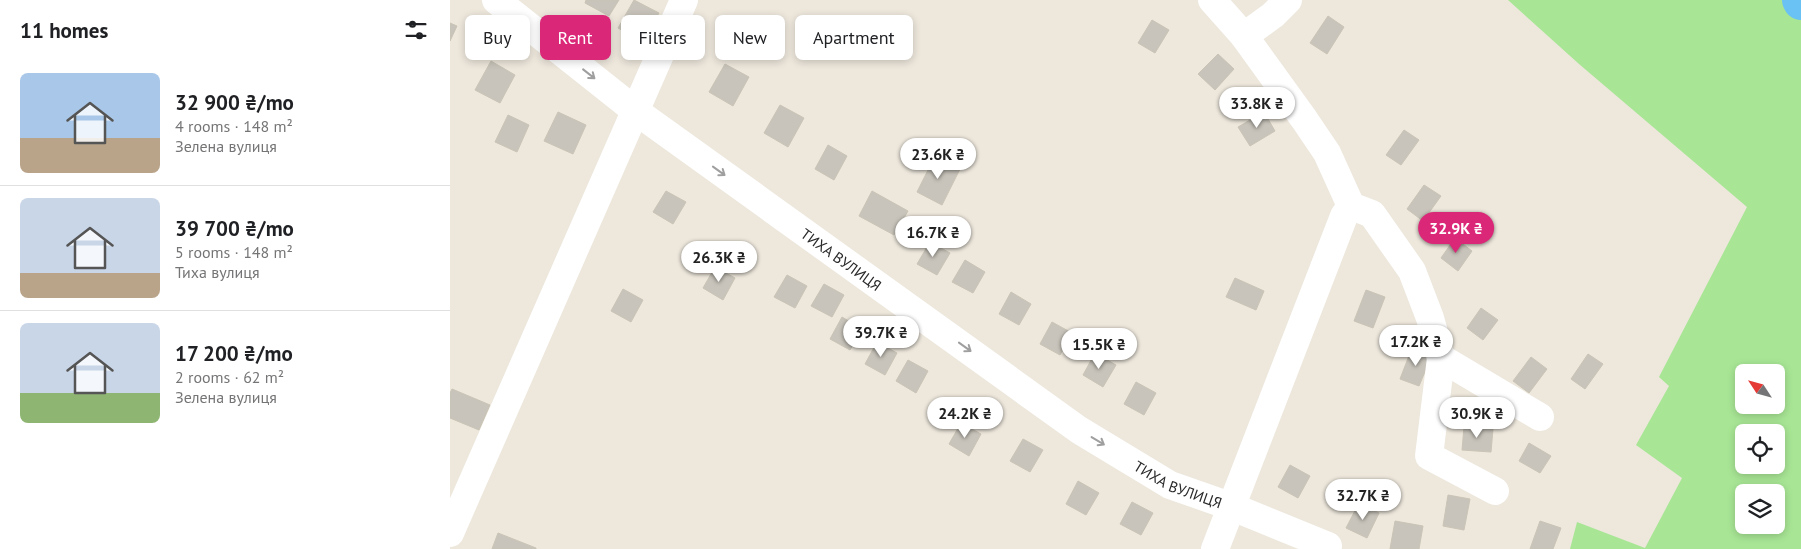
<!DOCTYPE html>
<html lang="en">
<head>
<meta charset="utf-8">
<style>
	body { margin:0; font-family:"PT Sans",sans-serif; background:#f6f6f6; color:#202124; height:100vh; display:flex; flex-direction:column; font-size:19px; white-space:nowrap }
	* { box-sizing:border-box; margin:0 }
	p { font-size:16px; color:#757577 }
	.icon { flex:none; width:28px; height:28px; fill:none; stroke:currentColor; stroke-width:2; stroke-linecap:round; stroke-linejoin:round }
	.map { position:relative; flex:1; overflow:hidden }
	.side { display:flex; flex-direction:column; background:#fff; width:450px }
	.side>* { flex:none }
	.top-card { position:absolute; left:15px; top:15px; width:475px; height:45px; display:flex; gap:10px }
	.needle { width:32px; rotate:306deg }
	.tools { position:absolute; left:1285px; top:364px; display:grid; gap:10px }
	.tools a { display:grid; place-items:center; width:50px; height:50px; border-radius:8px; background:#fff; box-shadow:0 2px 8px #0003; font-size:25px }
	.price { position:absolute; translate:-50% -42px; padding:0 11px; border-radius:18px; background:#fff; color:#222; font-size:16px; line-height:32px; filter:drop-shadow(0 1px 2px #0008) }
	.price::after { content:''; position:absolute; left:50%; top:30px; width:15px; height:11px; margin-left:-8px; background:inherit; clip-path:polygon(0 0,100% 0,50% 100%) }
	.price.current { background:#db2777; color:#fff }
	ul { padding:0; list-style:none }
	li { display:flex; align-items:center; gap:15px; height:125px; padding:0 20px }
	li+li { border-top:1px solid #e0e0e0 }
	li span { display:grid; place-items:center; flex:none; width:140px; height:100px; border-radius:8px; color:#555 }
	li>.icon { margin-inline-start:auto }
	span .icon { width:60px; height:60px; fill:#fffc; stroke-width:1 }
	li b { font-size:21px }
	h2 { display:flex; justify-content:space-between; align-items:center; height:60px; padding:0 20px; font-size:21px }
	.chip { padding:0 18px; border-radius:8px; background:#fff; box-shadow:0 2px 8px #0003; font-size:18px; line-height:45px }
	.chip.current { background:#db2777; color:#fff }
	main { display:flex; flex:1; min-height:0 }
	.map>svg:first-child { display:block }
	.green { fill:#a8e695; fill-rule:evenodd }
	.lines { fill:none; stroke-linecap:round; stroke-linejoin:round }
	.river { stroke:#69c1f4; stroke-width:36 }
	.building { fill:#c8c4bb; stroke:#c9c4b5 }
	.minor { stroke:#fff; stroke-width:28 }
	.oneway { stroke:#9f9f9f }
	.labels { text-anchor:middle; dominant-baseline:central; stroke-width:4; stroke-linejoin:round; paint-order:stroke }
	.street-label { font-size:15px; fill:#2a2a2a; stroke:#fff }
</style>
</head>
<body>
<main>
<section class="side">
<h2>11 homes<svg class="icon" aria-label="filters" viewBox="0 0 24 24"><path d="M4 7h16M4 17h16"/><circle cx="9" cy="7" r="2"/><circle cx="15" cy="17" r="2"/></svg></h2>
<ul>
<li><span style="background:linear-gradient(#a9c7e8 65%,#b9a48a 0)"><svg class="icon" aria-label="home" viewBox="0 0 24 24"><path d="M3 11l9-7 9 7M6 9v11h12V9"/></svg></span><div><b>32 900 ₴/mo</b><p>4 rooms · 148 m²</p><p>Зелена вулиця</p></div></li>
<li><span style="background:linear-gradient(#c9d6e8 75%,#b9a48a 0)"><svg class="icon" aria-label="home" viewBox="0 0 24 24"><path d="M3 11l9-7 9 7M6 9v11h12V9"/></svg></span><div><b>39 700 ₴/mo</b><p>5 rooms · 148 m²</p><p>Тиха вулиця</p></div></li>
<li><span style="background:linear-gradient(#c9d6e8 70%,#8fb573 0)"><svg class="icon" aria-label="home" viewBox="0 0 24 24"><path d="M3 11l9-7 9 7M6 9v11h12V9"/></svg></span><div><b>17 200 ₴/mo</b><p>2 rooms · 62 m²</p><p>Зелена вулиця</p></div></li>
</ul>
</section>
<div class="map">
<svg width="1351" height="549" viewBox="0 0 1351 549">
	<rect width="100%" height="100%" fill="#ede7dc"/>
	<path class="green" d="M1058,0H1351V549H1120L1127,522L1195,548L1232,478L1186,445L1219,386L1209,377L1297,207L1129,64ZM1294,372H1326V405H1294ZM1294,432H1326V465H1294ZM1326,492V525H1294V492Z"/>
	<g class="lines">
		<polyline class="river" points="1350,0 1351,2"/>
	</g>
	<g class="building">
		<polygon points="136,0 169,0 159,16 135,3"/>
		<polygon points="184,0 209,13 193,42 168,28"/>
		<polygon points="878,16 894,27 877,54 860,43"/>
		<polygon points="702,20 719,30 705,53 688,43"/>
		<polygon points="0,23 7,26 0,41"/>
		<polygon points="768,54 784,69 765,90 748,74"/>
		<polygon points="41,61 65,75 50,103 25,90"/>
		<polygon points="275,64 299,77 283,106 259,92"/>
		<polygon points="330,105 354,118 338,147 314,133"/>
		<polygon points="108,112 136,125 123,154 94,141"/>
		<polygon points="814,112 825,131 800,146 788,127"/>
		<polygon points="58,115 79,125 67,152 45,142"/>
		<polygon points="954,130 969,140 951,165 936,155"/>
		<polygon points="378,145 397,156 384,180 365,169"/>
		<polygon points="485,156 510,169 492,205 467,192"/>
		<polygon points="974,185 991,196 973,221 957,209"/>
		<polygon points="216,191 236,202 223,224 203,212"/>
		<polygon points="422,191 458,211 444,235 409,216"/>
		<polygon points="1005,238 1022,251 1008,271 991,258"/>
		<polygon points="480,242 500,253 487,275 467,264"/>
		<polygon points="515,260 535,272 523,293 502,282"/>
		<polygon points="265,267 285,278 273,300 253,288"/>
		<polygon points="337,275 357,286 345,308 324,297"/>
		<polygon points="785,278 814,291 806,310 776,297"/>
		<polygon points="374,284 394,295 382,317 361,306"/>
		<polygon points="173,289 193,300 181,322 161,311"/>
		<polygon points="916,290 935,297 923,328 904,321"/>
		<polygon points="561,292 581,304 569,325 549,314"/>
		<polygon points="1031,308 1048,320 1033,340 1017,328"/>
		<polygon points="392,317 412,329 400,350 380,339"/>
		<polygon points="602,322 622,333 610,355 590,344"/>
		<polygon points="427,342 447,353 435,375 415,364"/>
		<polygon points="962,348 982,355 969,386 950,379"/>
		<polygon points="645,353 666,365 653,387 633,375"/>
		<polygon points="1138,354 1153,364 1135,389 1121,379"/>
		<polygon points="1081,357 1097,369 1079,393 1063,381"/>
		<polygon points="458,360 478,371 466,393 446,381"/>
		<polygon points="686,382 706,393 694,415 674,404"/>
		<polygon points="2,389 40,405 29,430 0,418 0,393"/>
		<polygon points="511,423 531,434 519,456 499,444"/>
		<polygon points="1014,427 1043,429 1041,452 1012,450"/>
		<polygon points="573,439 593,450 580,472 560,461"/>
		<polygon points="1079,443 1101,456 1090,473 1069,461"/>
		<polygon points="840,465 860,476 848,498 828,487"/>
		<polygon points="628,481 649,493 636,515 616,504"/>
		<polygon points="998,495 1020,499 1014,530 993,526"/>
		<polygon points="682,502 703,513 691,535 670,524"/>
		<polygon points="909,503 929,513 917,538 896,528"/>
		<polygon points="945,521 973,526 969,549 940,549"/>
		<polygon points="1090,521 1111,528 1103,549 1080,549"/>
		<polygon points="48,533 86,548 86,549 42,549"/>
	</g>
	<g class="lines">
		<g class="minor">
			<path id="s1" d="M46,0L187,112L629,430L720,485L780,506L878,546"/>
			<polyline points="762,0 794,36 854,119 877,153 901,206 922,214 962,271 980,318 991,358 1090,417"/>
			<polyline points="794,36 823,15 838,0"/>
			<polyline points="991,358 979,456 1045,491"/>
			<polyline points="0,533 234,0"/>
			<polyline points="765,549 894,216 901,206"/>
		</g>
	</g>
	<defs><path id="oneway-shaft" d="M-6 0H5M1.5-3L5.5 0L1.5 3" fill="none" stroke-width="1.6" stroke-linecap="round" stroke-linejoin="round" transform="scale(1.25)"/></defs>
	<g class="oneway">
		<use href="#oneway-shaft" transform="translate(139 74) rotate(38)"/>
		<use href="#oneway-shaft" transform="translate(269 171) rotate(36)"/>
		<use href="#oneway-shaft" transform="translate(515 347) rotate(36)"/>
		<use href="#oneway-shaft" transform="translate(648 441) rotate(31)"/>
	</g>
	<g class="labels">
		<g class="street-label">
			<text stroke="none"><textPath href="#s1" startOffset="432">ТИХА ВУЛИЦЯ</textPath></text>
			<text stroke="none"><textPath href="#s1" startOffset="838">ТИХА ВУЛИЦЯ</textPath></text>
		</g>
	</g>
</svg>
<div class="tools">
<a><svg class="needle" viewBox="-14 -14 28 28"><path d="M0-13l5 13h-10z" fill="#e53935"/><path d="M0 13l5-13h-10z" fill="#757577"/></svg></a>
<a><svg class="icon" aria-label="locate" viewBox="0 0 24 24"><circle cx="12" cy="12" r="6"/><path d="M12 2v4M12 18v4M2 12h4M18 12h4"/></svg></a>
<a><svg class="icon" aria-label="layers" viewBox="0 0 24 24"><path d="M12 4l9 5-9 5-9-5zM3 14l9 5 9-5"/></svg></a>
</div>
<b class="price" style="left:807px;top:129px">33.8K ₴</b>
<b class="price" style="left:488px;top:180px">23.6K ₴</b>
<b class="price current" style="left:1006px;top:254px">32.9K ₴</b>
<b class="price" style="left:483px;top:258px">16.7K ₴</b>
<b class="price" style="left:269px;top:283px">26.3K ₴</b>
<b class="price" style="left:431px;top:358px">39.7K ₴</b>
<b class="price" style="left:966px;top:367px">17.2K ₴</b>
<b class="price" style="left:649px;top:370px">15.5K ₴</b>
<b class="price" style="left:515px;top:439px">24.2K ₴</b>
<b class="price" style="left:1027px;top:439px">30.9K ₴</b>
<b class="price" style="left:913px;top:521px">32.7K ₴</b>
<div class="top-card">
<a class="chip">Buy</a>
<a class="chip current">Rent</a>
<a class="chip">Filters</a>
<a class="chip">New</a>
<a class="chip">Apartment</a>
</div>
</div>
</main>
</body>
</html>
